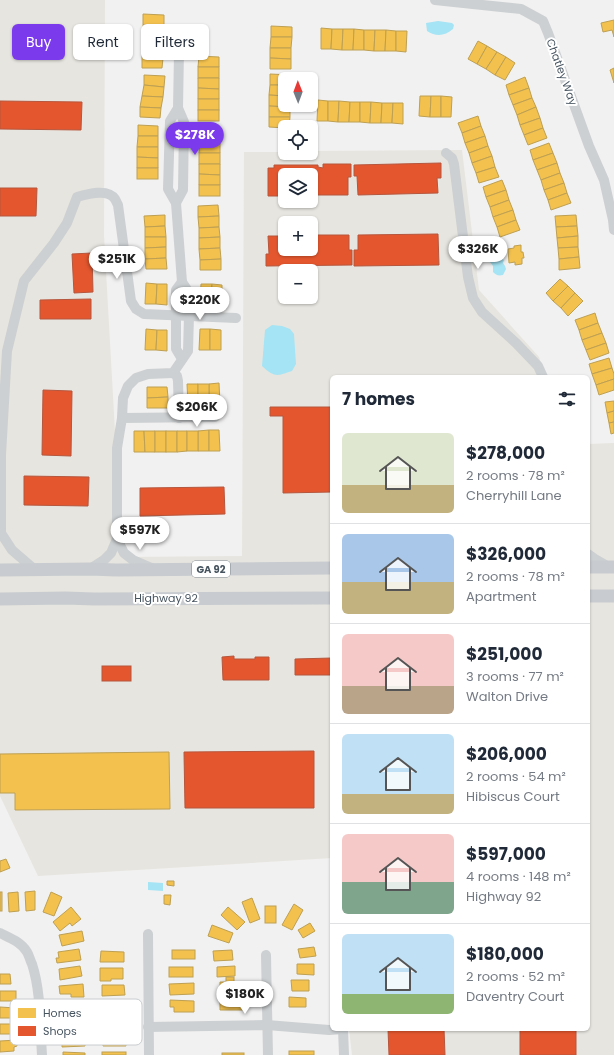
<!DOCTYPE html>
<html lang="en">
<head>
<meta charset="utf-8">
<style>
	body { margin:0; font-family:Poppins,sans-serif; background:#f2f2f3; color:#1f2937; height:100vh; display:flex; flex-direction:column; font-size:15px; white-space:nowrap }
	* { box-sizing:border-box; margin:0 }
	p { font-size:13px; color:#747a83 }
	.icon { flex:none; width:22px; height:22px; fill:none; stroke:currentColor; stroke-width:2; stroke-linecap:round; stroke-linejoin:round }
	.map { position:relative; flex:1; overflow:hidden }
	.sheet { position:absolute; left:330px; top:375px; width:260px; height:656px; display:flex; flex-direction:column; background:#fff; border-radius:6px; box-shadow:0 1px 3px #0004 }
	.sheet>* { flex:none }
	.banner { position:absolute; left:12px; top:24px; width:258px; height:36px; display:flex; gap:8px }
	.needle { width:26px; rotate:359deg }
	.buttons { position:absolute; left:278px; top:72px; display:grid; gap:8px }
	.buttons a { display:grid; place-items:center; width:40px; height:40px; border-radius:6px; background:#fff; box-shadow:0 1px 3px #0004; font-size:20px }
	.price { position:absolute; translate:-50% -34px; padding:0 9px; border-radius:14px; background:#fff; color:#222; font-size:13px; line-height:26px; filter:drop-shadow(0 1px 2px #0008) }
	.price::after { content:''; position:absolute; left:50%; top:24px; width:12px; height:9px; margin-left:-6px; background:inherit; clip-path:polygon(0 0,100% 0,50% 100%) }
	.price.on { background:#7c3aed; color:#fff }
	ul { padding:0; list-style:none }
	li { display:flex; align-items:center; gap:12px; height:100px; padding:0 12px }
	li+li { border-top:1px solid #e0e1e3 }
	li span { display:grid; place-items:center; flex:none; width:112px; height:80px; border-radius:6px; color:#555 }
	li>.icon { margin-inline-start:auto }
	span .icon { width:48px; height:48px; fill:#fffc; stroke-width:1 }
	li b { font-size:17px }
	h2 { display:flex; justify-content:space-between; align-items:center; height:48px; padding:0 12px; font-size:17px }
	.pill { padding:0 14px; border-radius:6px; background:#fff; box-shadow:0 1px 3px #0004; font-size:14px; line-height:36px }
	.pill.on { background:#7c3aed; color:#fff }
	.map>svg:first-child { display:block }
	.commercial { fill:#e7e5df; fill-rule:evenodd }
	.water { fill:#a5e4f4 }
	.homes { fill:#f2c14e; stroke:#bea053 }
	.shops { fill:#e4572e; stroke:#b5563d }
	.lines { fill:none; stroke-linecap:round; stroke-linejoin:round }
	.minor { stroke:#cdd0d2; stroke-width:10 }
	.major { stroke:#c8ccd0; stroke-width:13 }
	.labels { text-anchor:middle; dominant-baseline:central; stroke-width:4; stroke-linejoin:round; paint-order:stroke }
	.shield { fill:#fff; stroke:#7e8790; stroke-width:1 }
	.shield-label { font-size:10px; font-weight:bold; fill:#465460 }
	.street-label { font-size:11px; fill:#465460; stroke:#fff }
	.key { fill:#fff; stroke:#c8cccf; stroke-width:1 }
	.key-label { font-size:11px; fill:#465460 }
</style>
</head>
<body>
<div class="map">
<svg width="614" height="1055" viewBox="0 0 614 1055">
	<rect width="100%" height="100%" fill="#f2f1f1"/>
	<g class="commercial">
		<path d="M0,0H105L104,235L122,557L242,556L244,152H285V153H311V151L462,150L479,290L539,357L546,377H332V858L38,876L0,796ZM285,175H311V201H285ZM285,223H311V249H285ZM285,271H311V297H285Z"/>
		<polygon points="614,443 614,1055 352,1055 349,1029 588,1029 588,444"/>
	</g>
	<g class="water">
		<path d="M438,21L452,23L454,25L453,29C445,36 436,37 427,31L426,23Z"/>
		<path d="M497,252H499C502,254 503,255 502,259L504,260L503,263L505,266L506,269L503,275C498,276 496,275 493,272V266L490,262V259Z"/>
		<path d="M272,325L282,326L290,329L294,334L296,364L292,371C277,376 275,378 262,366L265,330Z"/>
		<polygon points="148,882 163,883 163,891 148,890"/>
	</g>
	<g class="homes">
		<polygon points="143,14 164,15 164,26 143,25"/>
		<polygon points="614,20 614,37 612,30 603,32 601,23"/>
		<polygon points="143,25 164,26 163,36 142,36"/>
		<polygon points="271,26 292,27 292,37 271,37"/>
		<polygon points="321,28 332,29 331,49 321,49"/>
		<polygon points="332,29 343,29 342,50 331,49"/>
		<polygon points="343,29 354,29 353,50 342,50"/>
		<polygon points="354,29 364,30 364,50 353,50"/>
		<polygon points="364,30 375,30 374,51 364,50"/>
		<polygon points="375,30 386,30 385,51 374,51"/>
		<polygon points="386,30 396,31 396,51 385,51"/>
		<polygon points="396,31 407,31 406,52 396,51"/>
		<polygon points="142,36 163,36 163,47 142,46"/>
		<polygon points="271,37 292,37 291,48 270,48"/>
		<polygon points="478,41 487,46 477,64 468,59"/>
		<polygon points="142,46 163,47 163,58 142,57"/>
		<polygon points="487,46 497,52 486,69 477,64"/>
		<polygon points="270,48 291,48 291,59 270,58"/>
		<polygon points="497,52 506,57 495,75 486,69"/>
		<polygon points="199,56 219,57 219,67 198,67"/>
		<polygon points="142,57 163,58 162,68 142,68"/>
		<polygon points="506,57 515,63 505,80 495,75"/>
		<polygon points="270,58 291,59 291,69 270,69"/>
		<rect x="198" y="67" width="21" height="11"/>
		<polygon points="614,68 614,83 610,70"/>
		<polygon points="270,74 291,75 291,79 285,79 285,85 270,85"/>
		<polygon points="144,75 165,76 164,87 144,85"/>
		<polygon points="525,77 529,88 509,95 506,85"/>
		<polygon points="198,78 219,78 219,89 198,88"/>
		<polygon points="144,85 164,87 163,97 142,96"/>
		<polygon points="270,85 285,85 285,96 269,95"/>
		<polygon points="198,88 219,89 219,99 198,99"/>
		<polygon points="529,88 532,98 513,105 509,95"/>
		<polygon points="269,95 285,96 285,105 290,105 290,107 269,106"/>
		<polygon points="142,96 163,97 161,108 140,107"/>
		<polygon points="420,96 431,96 430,117 419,116"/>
		<polygon points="431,96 441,96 441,117 430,117"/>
		<polygon points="441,96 452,97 451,117 441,117"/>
		<polygon points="532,98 536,107 517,115 513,105"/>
		<rect x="198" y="99" width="21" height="11"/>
		<polygon points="318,100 328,101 328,121 317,121"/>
		<polygon points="328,101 339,101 338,122 328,121"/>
		<polygon points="339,101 350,102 349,122 338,122"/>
		<polygon points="350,102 360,102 360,122 349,122"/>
		<polygon points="360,102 371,102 370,123 360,122"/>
		<polygon points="371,102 382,103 381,123 370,123"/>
		<polygon points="382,103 393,103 392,123 381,123"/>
		<polygon points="393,103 403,103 403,124 392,123"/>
		<polygon points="269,106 290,107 290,117 269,117"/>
		<polygon points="140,107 161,108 160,118 140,117"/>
		<polygon points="536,107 540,118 520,125 517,115"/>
		<rect x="198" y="110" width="21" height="11"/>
		<polygon points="478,116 481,126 462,133 458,123"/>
		<polygon points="269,117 290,117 289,127 285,127 285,128 269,127"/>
		<polygon points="540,118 543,128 524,135 520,125"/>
		<polygon points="138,125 158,126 158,136 138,136"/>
		<polygon points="481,126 485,136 465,143 462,133"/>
		<polygon points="543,128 547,138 528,145 524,135"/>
		<polygon points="200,132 220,132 220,143 200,142"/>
		<polygon points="138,136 158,136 158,147 137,147"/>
		<polygon points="485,136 488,146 469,153 465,143"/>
		<polygon points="200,142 220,143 220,153 199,153"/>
		<polygon points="549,143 553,153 533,160 530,150"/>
		<polygon points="488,146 492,156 472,163 469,153"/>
		<polygon points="137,147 158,147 158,158 137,157"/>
		<rect x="199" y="153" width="21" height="11"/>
		<polygon points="553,153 557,163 537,170 533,160"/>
		<polygon points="492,156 495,167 476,173 472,163"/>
		<polygon points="137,157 158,158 158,168 137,168"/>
		<polygon points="557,163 560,173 541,180 537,170"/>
		<polygon points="199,164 220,164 220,175 199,174"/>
		<polygon points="495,167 499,177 479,183 476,173"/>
		<rect x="137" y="168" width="21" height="11"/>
		<polygon points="560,173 564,183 544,190 541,180"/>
		<polygon points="199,174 220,175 220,185 199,185"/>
		<polygon points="502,180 506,190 486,197 483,187"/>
		<polygon points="564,183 567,193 548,200 544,190"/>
		<rect x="199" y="185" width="21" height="11"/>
		<polygon points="506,190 509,200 490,207 486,197"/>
		<polygon points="567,193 571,203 551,210 548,200"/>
		<polygon points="509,200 513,210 493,217 490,207"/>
		<polygon points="218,205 219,216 198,217 198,206"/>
		<polygon points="513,210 516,220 497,227 493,217"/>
		<polygon points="165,215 165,226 145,227 144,216"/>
		<polygon points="576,215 577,226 556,227 555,216"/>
		<polygon points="219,216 219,227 199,228 198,217"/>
		<polygon points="516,220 520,230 500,237 497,227"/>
		<polygon points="165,226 166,237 145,237 145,227"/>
		<polygon points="577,226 578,236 557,238 556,227"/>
		<polygon points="219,227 220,237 199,238 199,228"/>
		<polygon points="578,236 578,247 558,248 557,238"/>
		<polygon points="145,237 166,237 166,247 145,248"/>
		<polygon points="220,237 220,248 199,249 199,238"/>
		<polygon points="521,245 521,252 523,252 524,258 522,258 522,264 515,265 515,262 509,263 508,249 514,248 514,246"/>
		<polygon points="166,247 166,258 145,259 145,248"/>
		<polygon points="578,247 579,257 559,259 558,248"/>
		<polygon points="220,248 221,259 200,260 199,249"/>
		<polygon points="579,257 580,268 559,270 559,259"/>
		<polygon points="166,258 167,269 146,269 145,259"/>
		<polygon points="221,259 221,270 200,270 200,260"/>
		<polygon points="560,279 568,286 553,301 546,293"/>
		<polygon points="146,283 157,284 156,304 145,304"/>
		<polygon points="157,284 167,284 167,305 156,304"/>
		<polygon points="201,284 212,284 211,305 200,305"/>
		<polygon points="212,284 222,285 222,305 211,305"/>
		<polygon points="568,286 575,293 561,308 553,301"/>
		<polygon points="575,293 583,301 568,316 561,308"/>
		<polygon points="595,313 598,323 579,330 575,320"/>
		<polygon points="598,323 602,333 582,340 579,330"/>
		<polygon points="146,329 157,330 156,350 145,350"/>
		<polygon points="200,329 210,329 210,350 199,350"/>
		<polygon points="210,329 221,330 221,350 210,350"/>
		<polygon points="157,330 167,330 167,351 156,350"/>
		<polygon points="602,333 606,343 586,350 582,340"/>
		<polygon points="606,343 609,353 590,360 586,350"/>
		<polygon points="609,358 612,368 592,374 589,364"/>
		<polygon points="612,368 614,374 614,379 596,385 592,374"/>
		<polygon points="614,379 614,390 599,395 596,385"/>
		<polygon points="219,383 220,404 209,404 209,384"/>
		<polygon points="187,384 198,384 198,404 188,405"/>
		<rect x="198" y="384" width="11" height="20"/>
		<polygon points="147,387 167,387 168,397 147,398"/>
		<polygon points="168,397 168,408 147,408 147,398"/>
		<polygon points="614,401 614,411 607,413 605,402"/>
		<polygon points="614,411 614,422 609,423 607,413"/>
		<polygon points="614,422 614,433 611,434 609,423"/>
		<polygon points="209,430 209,451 198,451 198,431"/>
		<polygon points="209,430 219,430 220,451 209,451"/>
		<polygon points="134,431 144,431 145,452 134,452"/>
		<polygon points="144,431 155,431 155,452 145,452"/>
		<rect x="155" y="431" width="11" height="21"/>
		<rect x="166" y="431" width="11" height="21"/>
		<polygon points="177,431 187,431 187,451 177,452"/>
		<rect x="187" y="431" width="11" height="20"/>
		<polygon points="169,752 170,809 15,810 15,793 0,793 0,754"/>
		<polygon points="6,859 10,868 0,872 0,861"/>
		<polygon points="167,881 174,881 174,886 167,885"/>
		<polygon points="35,891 35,910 26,911 25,892"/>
		<rect x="0" y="892" width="2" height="19"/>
		<polygon points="18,892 19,911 9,912 8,893"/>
		<polygon points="51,892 62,897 54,916 43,912"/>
		<polygon points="164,895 171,895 170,905 164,904"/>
		<polygon points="252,898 260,919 250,923 242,902"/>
		<polygon points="294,904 303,910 292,930 282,925"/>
		<rect x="265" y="906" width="11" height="17"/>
		<polygon points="71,907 81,919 72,926 70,923 60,931 53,922"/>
		<polygon points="228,907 245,922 237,930 221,915"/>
		<polygon points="310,923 315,931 303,938 298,930"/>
		<polygon points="212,925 233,933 229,943 208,936"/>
		<polygon points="82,931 84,941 62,946 59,935"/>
		<polygon points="314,947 316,956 300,958 298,949"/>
		<polygon points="79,949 81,960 57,963 56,958 59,958 58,952"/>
		<rect x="172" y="950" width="23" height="9"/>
		<polygon points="232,950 233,960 214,961 213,951"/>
		<polygon points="101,951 124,952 124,962 100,962"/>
		<polygon points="297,964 314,964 314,975 297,974"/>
		<polygon points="80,966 82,976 60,980 59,969"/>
		<polygon points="235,966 235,976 217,977 217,967"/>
		<rect x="169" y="967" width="24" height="10"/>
		<polygon points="100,968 123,968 123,979 111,979 111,981 100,981"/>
		<polygon points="0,974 10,974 11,984 0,984"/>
		<polygon points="226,977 234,977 234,982 241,982 241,987 245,987 245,993 220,993 220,982 226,982"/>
		<polygon points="291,980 309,980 309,991 292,991"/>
		<polygon points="194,983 194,994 170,995 169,984"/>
		<polygon points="83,984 84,997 71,997 71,994 60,994 59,986"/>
		<polygon points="102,985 124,985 125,995 102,996"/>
		<rect x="0" y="991" width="16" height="10"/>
		<polygon points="289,997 306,998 306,1007 289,1007"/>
		<polygon points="220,999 241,999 241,1004 245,1004 245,1010 220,1010"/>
		<polygon points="170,1000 194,1001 194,1012 174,1012 174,1007 170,1007"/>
		<polygon points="0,1007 16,1008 15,1018 0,1018"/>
		<rect x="0" y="1024" width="17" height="10"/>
		<polygon points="125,1034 126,1046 103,1046 103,1035"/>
		<polygon points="62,1036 85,1036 85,1046 62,1047"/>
		<polygon points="17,1040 17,1046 14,1047 14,1051 0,1052 0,1041"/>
		<rect x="289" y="1051" width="25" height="4"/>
		<polygon points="63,1052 85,1053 85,1055 63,1055"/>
		<rect x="102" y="1052" width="24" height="3"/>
		<rect x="222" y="1053" width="22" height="2"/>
	</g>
	<g class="shops">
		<polygon points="0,101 82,102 81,130 0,129"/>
		<polygon points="441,163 441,178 437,178 438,193 358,195 357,176 354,176 354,165"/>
		<polygon points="323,164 351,164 351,177 348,177 348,195 311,195 311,175 285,175 285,196 268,196 268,168 274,168 274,165 318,165 318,167 323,168"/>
		<polygon points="0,188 37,188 36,216 0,216"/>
		<polygon points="438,234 439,265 354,266 354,250 358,250 358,235"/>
		<polygon points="311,235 349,235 349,250 352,250 352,265 266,266 266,254 269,254 268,236 285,236 285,249 311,249"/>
		<polygon points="92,253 93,292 74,293 72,254"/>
		<polygon points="91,299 91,319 40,319 40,300"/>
		<polygon points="43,390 72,391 71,456 42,455"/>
		<polygon points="270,407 332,407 332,492 283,493 283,416 270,416"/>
		<polygon points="24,476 89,477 88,506 24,505"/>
		<polygon points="224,487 225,514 140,516 140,488"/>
		<polygon points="234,656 234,659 255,659 255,657 269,657 269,680 223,680 222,657"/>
		<polygon points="332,658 332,675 295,675 295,659"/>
		<rect x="102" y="666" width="29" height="15"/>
		<polygon points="314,751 314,808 185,808 184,752"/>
		<polygon points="388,1029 444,1029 445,1055 389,1055"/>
		<rect x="520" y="1029" width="56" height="26"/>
	</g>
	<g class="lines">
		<g class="minor">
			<polyline points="435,0 521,9 543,21 548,33 589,146 604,180 613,220 614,230"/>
			<polyline points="446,153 452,158 454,164 468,277 473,298 482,312 516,343 538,366 543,377"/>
			<polyline points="176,203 183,190 184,122 178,108 179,52 191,32"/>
			<polyline points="182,359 176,349 176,290 182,282"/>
			<polyline points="173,373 177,376 178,381 179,418"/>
			<polyline points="122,418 215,417"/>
			<path d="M1,533V455L7,351L24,281L54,243L67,223L77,197C87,194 108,188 115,199C116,201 117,203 118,205L131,301L136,309L144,314L236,318"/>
			<polyline points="1,533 12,550 34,569"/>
			<polyline points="117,539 124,553 133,560 154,569"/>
			<polyline points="588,554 595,559 609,567"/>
			<polyline points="90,569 104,560 111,553 117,539 117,448 122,418 123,398 128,386 136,378 148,374 173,373 188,351 189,316 188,291 182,282 176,203 168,189 170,121 178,108"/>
			<path d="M0,933C10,938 21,942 27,952C29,955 30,960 32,964C41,991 40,1026 42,1055"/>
			<polyline points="148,934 149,1055"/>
			<polyline points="266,955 268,1055"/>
			<polyline points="148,1027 267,1025 329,1030 343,1029"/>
			<polyline points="343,1029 344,1055"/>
		</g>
		<g class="major">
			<polyline points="588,567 614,567"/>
			<polyline points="0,570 90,569 116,570 332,568"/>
			<polyline points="588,596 614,596"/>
			<polyline points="0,599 66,598 94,599 332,598"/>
		</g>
	</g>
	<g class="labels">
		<rect class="shield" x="192" y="561" width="38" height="16" rx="3"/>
		<g class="shield-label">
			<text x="211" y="569">GA 92</text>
		</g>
		<g class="street-label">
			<text transform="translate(562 72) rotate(70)">Chatley Way</text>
			<text x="166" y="598">Highway 92</text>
		</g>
	</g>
	<rect x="10" y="999" width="132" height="46" rx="6" class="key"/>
	<rect x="18" y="1008" width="18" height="10" fill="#f2c14e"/>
	<rect x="18" y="1026" width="18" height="10" fill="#e4572e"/>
	<g class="key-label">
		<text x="43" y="1017">Homes</text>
		<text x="43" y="1035">Shops</text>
	</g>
</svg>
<div class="buttons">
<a><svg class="needle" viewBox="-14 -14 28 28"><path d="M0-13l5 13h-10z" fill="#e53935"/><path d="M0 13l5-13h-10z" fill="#747a83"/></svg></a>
<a><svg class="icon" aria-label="locate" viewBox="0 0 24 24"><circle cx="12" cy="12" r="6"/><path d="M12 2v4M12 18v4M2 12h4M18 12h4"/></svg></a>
<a><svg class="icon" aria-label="layers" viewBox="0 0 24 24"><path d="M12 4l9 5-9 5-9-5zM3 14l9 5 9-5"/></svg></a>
<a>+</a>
<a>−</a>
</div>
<b class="price on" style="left:195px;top:156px">$278K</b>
<b class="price" style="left:478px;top:270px">$326K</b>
<b class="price" style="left:117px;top:280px">$251K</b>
<b class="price" style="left:200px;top:321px">$220K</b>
<b class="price" style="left:197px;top:428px">$206K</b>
<b class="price" style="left:140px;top:551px">$597K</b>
<b class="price" style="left:245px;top:1015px">$180K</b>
<div class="banner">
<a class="pill on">Buy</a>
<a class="pill">Rent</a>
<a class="pill">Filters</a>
</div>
<section class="sheet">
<h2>7 homes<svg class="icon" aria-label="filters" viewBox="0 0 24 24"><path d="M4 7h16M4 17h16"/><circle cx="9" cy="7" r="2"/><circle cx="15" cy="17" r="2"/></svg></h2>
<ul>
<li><span style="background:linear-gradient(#dfe7d0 65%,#c2b280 0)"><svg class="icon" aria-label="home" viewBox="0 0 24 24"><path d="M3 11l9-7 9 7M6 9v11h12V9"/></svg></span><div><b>$278,000</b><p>2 rooms · 78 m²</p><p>Cherryhill Lane</p></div></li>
<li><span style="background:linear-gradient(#a9c7e8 60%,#c2b280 0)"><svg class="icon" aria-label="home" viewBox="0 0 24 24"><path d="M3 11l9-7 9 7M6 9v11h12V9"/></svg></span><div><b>$326,000</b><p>2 rooms · 78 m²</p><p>Apartment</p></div></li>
<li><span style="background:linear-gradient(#f6c9c9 65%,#b9a48a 0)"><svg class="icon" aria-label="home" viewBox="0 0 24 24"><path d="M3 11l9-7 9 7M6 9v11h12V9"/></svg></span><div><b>$251,000</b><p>3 rooms · 77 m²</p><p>Walton Drive</p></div></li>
<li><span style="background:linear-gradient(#bfe0f5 75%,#c2b280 0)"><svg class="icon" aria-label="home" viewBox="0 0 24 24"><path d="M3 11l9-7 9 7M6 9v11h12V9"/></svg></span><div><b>$206,000</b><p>2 rooms · 54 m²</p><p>Hibiscus Court</p></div></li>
<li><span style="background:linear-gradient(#f6c9c9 60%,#7fa58c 0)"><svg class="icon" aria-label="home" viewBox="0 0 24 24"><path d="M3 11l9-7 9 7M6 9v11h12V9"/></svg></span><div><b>$597,000</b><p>4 rooms · 148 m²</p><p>Highway 92</p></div></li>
<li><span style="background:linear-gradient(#bfe0f5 75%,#8fb573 0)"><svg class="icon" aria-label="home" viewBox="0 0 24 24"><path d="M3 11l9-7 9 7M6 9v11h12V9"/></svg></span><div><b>$180,000</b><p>2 rooms · 52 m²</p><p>Daventry Court</p></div></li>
</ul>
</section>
</div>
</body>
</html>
